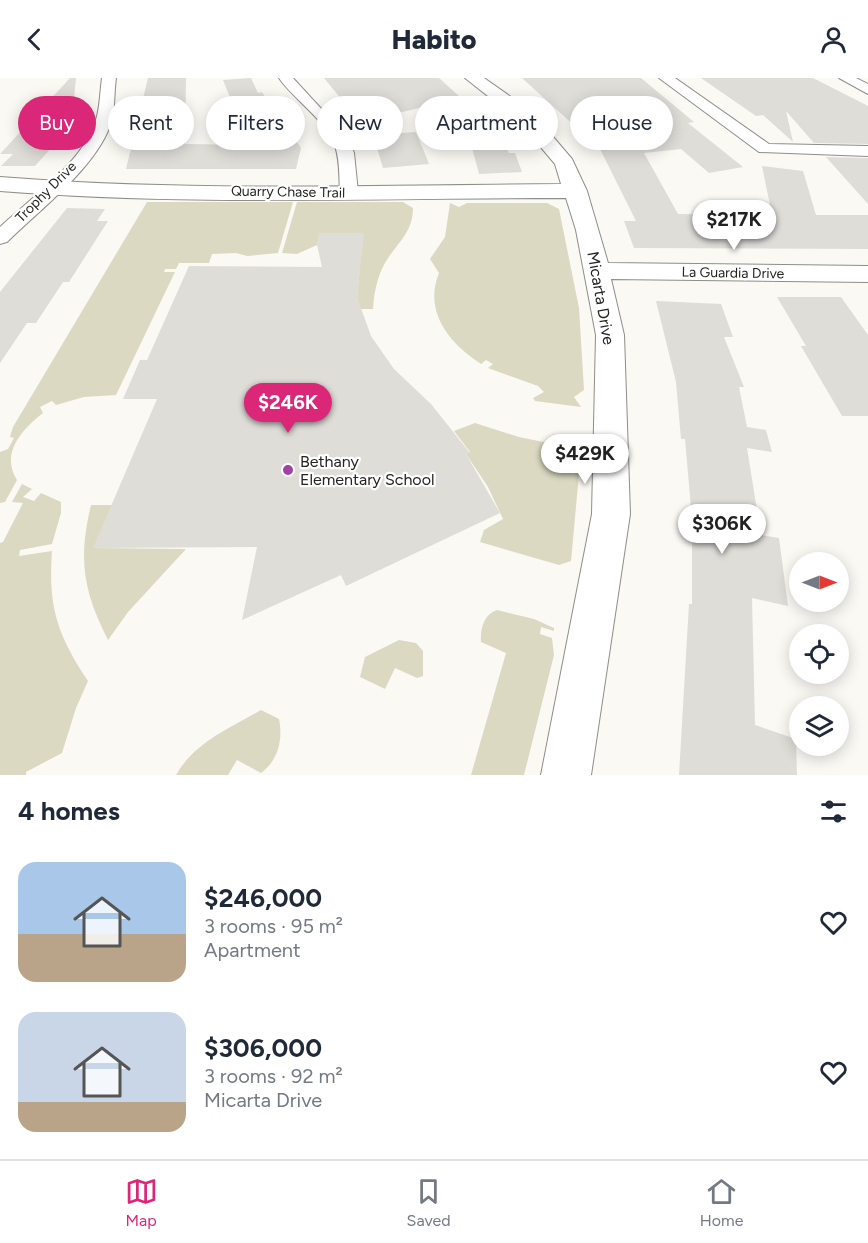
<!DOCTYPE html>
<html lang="en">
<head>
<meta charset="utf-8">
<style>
	body { margin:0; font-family:Figtree,sans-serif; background:#f2f2f3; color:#1f2937; height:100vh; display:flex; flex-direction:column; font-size:22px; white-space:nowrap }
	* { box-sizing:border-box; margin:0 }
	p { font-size:20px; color:#747a83 }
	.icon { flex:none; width:33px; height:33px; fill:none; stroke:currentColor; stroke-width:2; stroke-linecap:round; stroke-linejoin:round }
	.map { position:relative; height:697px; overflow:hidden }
	.drawer { display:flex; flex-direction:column; background:#fff; flex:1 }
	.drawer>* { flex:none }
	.guide { position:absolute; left:18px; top:18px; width:832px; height:54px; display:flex; gap:12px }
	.needle { width:39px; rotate:90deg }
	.fabs { position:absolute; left:789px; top:474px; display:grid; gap:12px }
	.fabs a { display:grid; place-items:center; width:60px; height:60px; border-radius:50%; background:#fff; box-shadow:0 3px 15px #0003; font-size:30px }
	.price { position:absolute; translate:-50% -51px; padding:0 14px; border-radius:21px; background:#fff; color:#222; font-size:20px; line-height:39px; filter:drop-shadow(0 2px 3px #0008) }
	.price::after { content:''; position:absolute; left:50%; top:36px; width:18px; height:14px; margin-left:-9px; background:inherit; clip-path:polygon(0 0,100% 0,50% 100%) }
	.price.selected { background:#db2777; color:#fff }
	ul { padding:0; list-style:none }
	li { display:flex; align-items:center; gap:18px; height:150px; padding:0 18px }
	li span { display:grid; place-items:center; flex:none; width:168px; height:120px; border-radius:18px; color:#555 }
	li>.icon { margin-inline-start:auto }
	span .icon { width:72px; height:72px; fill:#fffc; stroke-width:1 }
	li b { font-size:26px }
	h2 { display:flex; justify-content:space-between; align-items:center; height:72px; padding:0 18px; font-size:26px }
	.chip { padding:0 21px; border-radius:27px; background:#fff; box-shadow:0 3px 15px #0003; font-size:21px; line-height:54px }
	.chip.selected { background:#db2777; color:#fff }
	header { display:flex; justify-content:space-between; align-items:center; height:78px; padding:0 18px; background:#fff; font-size:27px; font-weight:800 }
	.menu { display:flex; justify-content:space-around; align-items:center; height:84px; border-top:2px solid #e0e1e3; background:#fff; font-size:16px; color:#747a83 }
	.menu a { display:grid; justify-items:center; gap:3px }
	.menu .selected { color:#db2777 }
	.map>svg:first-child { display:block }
	.green { fill:#dbd9c2 }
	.building { fill:#deddd8 }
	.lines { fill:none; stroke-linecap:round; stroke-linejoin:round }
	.street-casing { stroke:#8e8d88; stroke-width:2 }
	.secondary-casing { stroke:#8e8d88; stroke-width:2 }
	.street { fill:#fff; fill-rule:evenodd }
	.secondary { fill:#fff; fill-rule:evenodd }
	.poi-dot { fill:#a43fa4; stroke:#fff; stroke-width:2 }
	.labels { text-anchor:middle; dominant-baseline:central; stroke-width:4.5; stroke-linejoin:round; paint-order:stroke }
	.far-street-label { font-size:14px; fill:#232321; stroke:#fff }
	.street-label { font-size:16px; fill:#232321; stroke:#fff }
	.poi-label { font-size:16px; fill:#232321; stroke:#fff; text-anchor:start }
</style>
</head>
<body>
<header><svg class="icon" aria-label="back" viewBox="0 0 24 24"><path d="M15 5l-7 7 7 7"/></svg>Habito<svg class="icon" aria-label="person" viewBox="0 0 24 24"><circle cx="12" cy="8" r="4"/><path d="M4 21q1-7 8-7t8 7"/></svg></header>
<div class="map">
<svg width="868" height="697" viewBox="0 0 868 697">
	<rect width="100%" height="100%" fill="#faf9f4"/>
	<g class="green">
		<path d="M147,124H293L278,175L247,178L236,175L212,176L209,185H179L176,191H165L164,194H175L116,317L84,319L56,327L52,323L40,329L43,335C22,351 0,376 17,402L5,424L0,425V374L8,371L14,360L10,359L13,349Z"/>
		<path d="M297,124H403L413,130C413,152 400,163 388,180C378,195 374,213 373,231H360L357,219L363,155H320L317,167L297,176L282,175Z"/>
		<path d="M450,125L459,129L467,125H547L559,131L579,230L584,312L574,319L581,329L535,323L533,320L544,314L538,308L488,290L493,286L486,282L481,286C450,266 423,234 439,195L430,181L445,159Z"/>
		<polygon points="475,345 519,359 568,369 580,385 571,483 559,487 480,464 484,452 503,441 488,409 466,376 470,374 454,353"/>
		<path d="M22,406L32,411L23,419L34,423L41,415L61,424V435L52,466L20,472L19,478L52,473C48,529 57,556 88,603L76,630L62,675L26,694V697H0V465L3,464L23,425L12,424Z"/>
		<path d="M91,427H114L94,470L186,471L128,534L108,562C83,513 78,481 91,427Z"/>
		<path d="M497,532L534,541L554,550V553L541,549L540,556L552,560L554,577L524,697H471L506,575L481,564C480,551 484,536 497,532Z"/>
		<polygon points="399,562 416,565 423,573 423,598 417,600 395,590 385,611 360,599 365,579"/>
		<path d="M261,632L279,641C283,660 279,682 261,695L237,682L228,697H176C194,665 230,650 261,632Z"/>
	</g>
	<g class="building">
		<polygon points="70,0 76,0 72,41 50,68 53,68 35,88 1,88 13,76 0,76"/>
		<polygon points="148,0 186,0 185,66 255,67 236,34 223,2 251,0 258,15 262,14 273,32 275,31 301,70 296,91 126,91"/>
		<polygon points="324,0 439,0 461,20 360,44"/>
		<polygon points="522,0 641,0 694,44 688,45 743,89 709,95 681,71 644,75 678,136 772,137 762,88 803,93 816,137 868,137 868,171 634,170 624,143 636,143 597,65 590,66 578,51"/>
		<polygon points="701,0 813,0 868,28 868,66 814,65 786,33 793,64 763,37 756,38"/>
		<polygon points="496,49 509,75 515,75 522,94 479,96 467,51"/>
		<polygon points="416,54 429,86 383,90 373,57"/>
		<polygon points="826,79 868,80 868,126"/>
		<polygon points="67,130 105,131 97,143 108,143 69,204 63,204 36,245 27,245 0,285 0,214"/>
		<polygon points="319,155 364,155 357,219 371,258 394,291 431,326 470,375 466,376 500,435 346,508 341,497 242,542 257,469 93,470 157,321 123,321 140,282 147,282 189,188 322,189 317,167"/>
		<polygon points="777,219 841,219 868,257 868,338 842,338 801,268 806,268"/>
		<polygon points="656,223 721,226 733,259 724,259 744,309 739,309 747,349 766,352 772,374 747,370 761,457 779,460 788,528 752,520 755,647 796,661 797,697 679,697 689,526 692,526 692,441 685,361 681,361 676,304"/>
	</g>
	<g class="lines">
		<g class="street-casing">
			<g id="street">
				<path d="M102,0H116C114,14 115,28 112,42C99,88 40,131 7,164L0,166V149C31,120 84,83 96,42C100,29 100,14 102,0Z"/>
				<path d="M279,0H293L349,61L354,75L358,114L355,118L349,119L340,114C339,99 340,82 335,68C328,44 294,22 279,0Z"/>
				<polygon points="659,0 675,0 769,66 868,68 868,78 759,74"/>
				<polygon points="839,0 856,0 868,6 868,16"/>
			</g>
		</g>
		<g class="secondary-casing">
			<path id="secondary" d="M465,0H484L531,33L572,81L587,113L608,185L868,188V204L611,201L624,257L630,436L591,697H541L592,436L596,257L576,152L566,120C379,120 186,128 0,113V99C186,114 375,107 561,106L555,86L517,41Z"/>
		</g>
		<use href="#street" class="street"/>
		<use href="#secondary" class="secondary"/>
	</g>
	<circle class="poi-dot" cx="288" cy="392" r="6"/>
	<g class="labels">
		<g class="far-street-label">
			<text transform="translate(46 114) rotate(-45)">Trophy Drive</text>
			<text transform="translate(288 114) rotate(1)">Quarry Chase Trail</text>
			<text transform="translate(733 195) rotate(1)">La Guardia Drive</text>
		</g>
		<g class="street-label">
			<text transform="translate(601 220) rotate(80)">Micarta Drive</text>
		</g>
		<g class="poi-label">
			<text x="300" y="383">Bethany<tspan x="300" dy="18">Elementary School</tspan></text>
		</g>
	</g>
</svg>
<div class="fabs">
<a><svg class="needle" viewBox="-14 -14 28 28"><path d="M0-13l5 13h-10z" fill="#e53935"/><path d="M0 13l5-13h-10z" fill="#747a83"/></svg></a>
<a><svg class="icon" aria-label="locate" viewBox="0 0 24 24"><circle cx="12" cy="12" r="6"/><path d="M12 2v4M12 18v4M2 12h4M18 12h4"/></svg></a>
<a><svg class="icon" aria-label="layers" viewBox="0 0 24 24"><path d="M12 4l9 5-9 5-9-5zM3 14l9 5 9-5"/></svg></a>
</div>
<b class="price" style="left:734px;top:173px">$217K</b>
<b class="price selected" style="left:288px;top:356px">$246K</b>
<b class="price" style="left:585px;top:407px">$429K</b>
<b class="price" style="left:722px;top:477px">$306K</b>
<div class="guide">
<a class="chip selected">Buy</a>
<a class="chip">Rent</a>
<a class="chip">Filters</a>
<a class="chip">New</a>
<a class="chip">Apartment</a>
<a class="chip">House</a>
</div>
</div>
<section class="drawer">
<h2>4 homes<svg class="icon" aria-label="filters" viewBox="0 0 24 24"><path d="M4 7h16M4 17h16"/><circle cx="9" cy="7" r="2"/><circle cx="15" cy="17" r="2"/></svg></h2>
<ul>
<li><span style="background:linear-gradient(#a9c7e8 60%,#b9a48a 0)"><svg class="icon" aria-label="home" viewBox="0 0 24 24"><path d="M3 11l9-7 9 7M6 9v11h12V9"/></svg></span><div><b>$246,000</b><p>3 rooms · 95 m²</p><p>Apartment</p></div><svg class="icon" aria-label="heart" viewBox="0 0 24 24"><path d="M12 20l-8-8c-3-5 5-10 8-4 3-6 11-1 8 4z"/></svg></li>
<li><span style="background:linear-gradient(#c9d6e8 75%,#b9a48a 0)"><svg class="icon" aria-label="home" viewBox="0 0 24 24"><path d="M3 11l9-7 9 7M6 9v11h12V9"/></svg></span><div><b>$306,000</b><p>3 rooms · 92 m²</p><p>Micarta Drive</p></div><svg class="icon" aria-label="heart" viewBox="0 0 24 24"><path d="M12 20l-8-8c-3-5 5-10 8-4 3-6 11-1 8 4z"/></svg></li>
</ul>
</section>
<nav class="menu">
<a class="selected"><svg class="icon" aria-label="map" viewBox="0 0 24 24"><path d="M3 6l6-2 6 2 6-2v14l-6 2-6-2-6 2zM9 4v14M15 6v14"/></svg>Map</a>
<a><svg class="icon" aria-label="saved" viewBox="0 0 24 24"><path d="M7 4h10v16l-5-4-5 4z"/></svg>Saved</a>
<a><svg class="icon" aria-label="home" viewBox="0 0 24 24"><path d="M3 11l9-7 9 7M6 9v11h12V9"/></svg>Home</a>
</nav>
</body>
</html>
